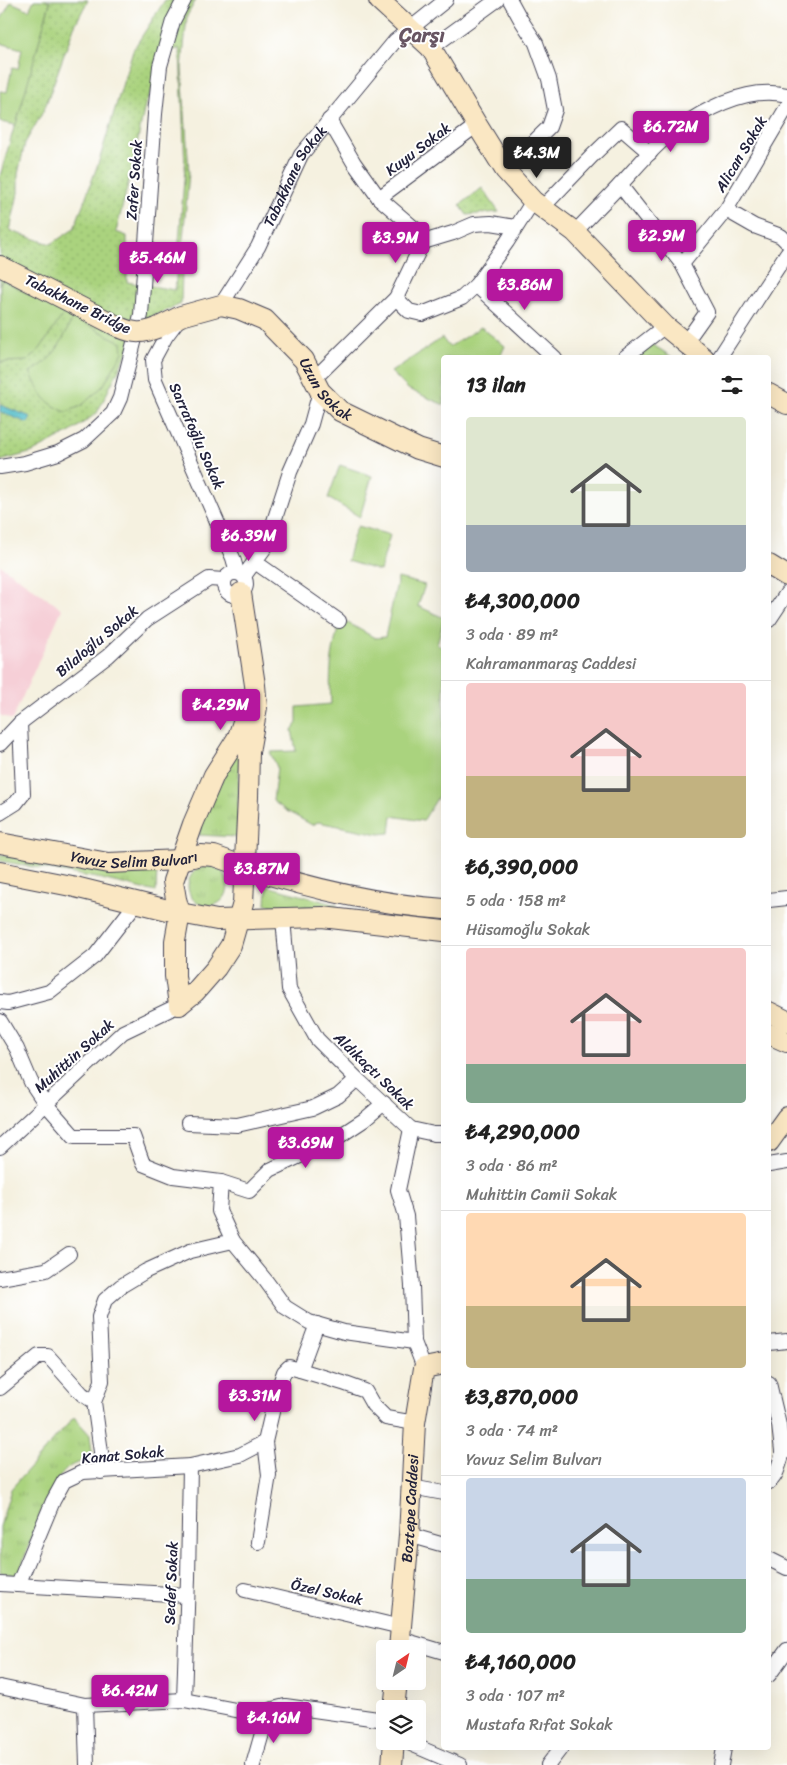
<!DOCTYPE html>
<html lang="tr">
<head>
<meta charset="utf-8">
<style>
	body { margin:0; font-family:Sriracha,sans-serif; background:#f6f6f6; color:#222; height:100vh; display:flex; flex-direction:column; font-size:19px; white-space:nowrap }
	* { box-sizing:border-box; margin:0 }
	p { font-size:16px; color:#767676 }
	.icon { flex:none; width:28px; height:28px; fill:none; stroke:currentColor; stroke-width:2; stroke-linecap:round; stroke-linejoin:round }
	.map { position:relative; flex:1; overflow:hidden }
	.side { position:absolute; left:441px; top:355px; width:330px; height:1395px; display:flex; flex-direction:column; background:#fff; border-radius:5px; box-shadow:0 5px 20px #0002 }
	.side>* { flex:none }
	.needle { width:32px; rotate:35deg }
	.tools { position:absolute; left:376px; top:1640px; display:grid; gap:10px }
	.tools a { display:grid; place-items:center; width:50px; height:50px; border-radius:5px; background:#fff; box-shadow:0 5px 20px #0002; font-size:25px }
	.price { position:absolute; translate:-50% -42px; padding:0 11px; border-radius:5px; background:#b5179e; color:#fff; font-size:16px; line-height:32px; filter:drop-shadow(0 1px 2px #0008) }
	.price::after { content:''; position:absolute; left:50%; top:30px; width:15px; height:11px; margin-left:-8px; background:inherit; clip-path:polygon(0 0,100% 0,50% 100%) }
	.price.active { background:#222; color:#fff }
	ul { padding:0; list-style:none }
	li { display:grid; align-content:center; gap:10px; height:265px; padding:0 25px }
	li+li { border-top:1px solid #e0e0e0 }
	li span { display:grid; place-items:center; height:155px; border-radius:5px; color:#555 }
	li>.icon { margin-inline-start:auto }
	span .icon { width:90px; height:90px; fill:#fffc; stroke-width:1 }
	li b { font-size:21px }
	h2 { display:flex; justify-content:space-between; align-items:center; height:60px; padding:0 25px; font-size:21px }
	.map>svg:first-child { display:block }
	.built { fill:#f6cfd7 }
	.grass { fill:url(#grass-tufts); stroke:#667a5c }
	.park { fill:url(#park-dots); stroke:#667a5c; fill-rule:evenodd }
	.garden { fill:#aad37e; stroke:#667a5c }
	.water { fill:#4cbac6; stroke:#376e80 }
	.lines { fill:none; stroke-linecap:round; stroke-linejoin:round }
	.street-casing { stroke:#424154; stroke-width:16 }
	.secondary-casing { stroke:#424154; stroke-width:22 }
	.street { stroke:#fff; stroke-width:14 }
	.secondary { stroke:#fae7c3; stroke-width:20 }
	.secondary-bridge-casing { stroke:#424154; stroke-width:22; stroke-linecap:butt }
	.secondary-bridge { stroke:#fae7c3; stroke-width:20 }
	.labels { text-anchor:middle; dominant-baseline:central; stroke-width:4; stroke-linejoin:round; paint-order:stroke }
	.street-label { font-size:15px; fill:#22223b; stroke:#fff }
	.district-label { font-size:20px; font-weight:bold; fill:#685562; stroke:#fff }
</style>
</head>
<body>
<div class="map">
<svg width="787" height="1765" viewBox="0 0 787 1765">
	<defs>
		<pattern id="grass-tufts" width="24" height="20" patternUnits="userSpaceOnUse" patternTransform="scale(1.25)"><rect width="24" height="20" fill="#aad37e"/><path d="M3 7l-1-3M5 7V3M7 7l1-3M15 17l-1-3M17 17v-4M19 17l1-3" fill="none" stroke="#92b56e"/></pattern>
		<pattern id="park-dots" width="8" height="8" patternUnits="userSpaceOnUse" patternTransform="scale(1.25)"><rect width="8" height="8" fill="#aad37e"/><path d="M2 2h.1M6 6h.1" fill="none" stroke="#92b56e" stroke-width="1.8" stroke-linecap="round"/></pattern>
	</defs>
	<rect width="100%" height="100%" fill="#fff"/>
	<filter id="ink" filterUnits="userSpaceOnUse"><feTurbulence type="fractalNoise" baseFrequency=".02" numOctaves="2"/><feDisplacementMap in="SourceGraphic" scale="10" xChannelSelector="R" yChannelSelector="G"/><feConvolveMatrix kernelMatrix="1 2 1 2 8 2 1 2 1" color-interpolation-filters="sRGB"/></filter>
	<filter id="wash" filterUnits="userSpaceOnUse"><feTurbulence type="fractalNoise" baseFrequency=".0096" numOctaves="4" result="noise"/><feDisplacementMap in="SourceGraphic" scale="20" xChannelSelector="R" yChannelSelector="G"/><feGaussianBlur stdDeviation="1.12" result="paint"/><feColorMatrix in="noise" values="0 0 0 0 0 0 0 0 0 0 0 0 0 0 0 0 0 1.4 0 .05"/><feComposite in="paint" operator="in"/></filter>
	<g filter="url(#wash)">
		<rect width="100%" height="100%" fill="#f5f1e0"/>
		<polygon class="built" points="0,565 62,609 12,720 0,715"/>
		<g class="grass">
			<polygon points="240,745 237,837 199,835 203,817"/>
			<polygon points="0,854 41,863 82,869 157,870 156,892 102,879 0,861"/>
			<circle cx="208" cy="886" r="20"/>
			<polygon points="267,886 337,905 337,909 266,905"/>
			<path d="M74,1417L90,1435L93,1460C84,1462 75,1462 68,1468C45,1487 29,1547 18,1576L0,1572V1527L11,1489Z"/>
		</g>
		<g class="park">
			<path d="M47,0H88L74,27L44,110L25,143L18,174V193L10,231L51,244L74,229L99,161L133,50L165,0H196L187,16L182,68L189,173L183,239L181,304L126,328L139,363L130,347L97,413L72,431L33,452L0,461V176L50,3ZM180,49L185,168L175,290L127,282V236L116,232L132,168L145,105L170,50Z"/>
			<polygon points="482,188 499,212 467,215 460,205"/>
		</g>
		<g class="garden">
			<polygon points="34,0 47,0 50,2 16,125 0,122 0,91 7,92 12,68 18,69 22,49 0,43 0,21 11,2 29,10"/>
			<polygon points="3,280 64,313 40,349 27,361 0,362 0,284"/>
			<path d="M73,317L122,343L123,352L103,386L81,406L66,412C43,402 41,394 30,372C54,361 63,340 73,317Z"/>
			<polygon points="481,327 505,346 500,357 444,358 444,405 408,389 391,372 442,338 449,347"/>
			<polygon points="650,343 672,357 628,358"/>
			<polygon points="340,465 372,476 360,517 328,498"/>
			<polygon points="358,526 390,535 380,571 347,561 355,531"/>
			<path d="M398,578L425,585L418,606L444,618L437,644L444,647V774L439,795L423,821L392,816L390,833L379,834L318,822L312,825L285,810L273,801L277,767L270,752L296,751L292,730L297,723V707L331,704C329,674 331,654 339,625L348,623L375,638L385,637Z"/>
		</g>
		<polygon class="water" points="0,405 31,417 28,423 0,412"/>
	</g>
	<g filter="url(#ink)">
		<g class="lines">
			<g class="street-casing">
				<g id="street">
					<polyline points="431,48 497,0"/>
					<polyline points="329,120 354,163 379,198 414,228 423,242"/>
					<polyline points="505,170 549,127 555,110 549,79 536,43 521,20 510,0"/>
					<polyline points="620,185 682,264 707,312 685,343"/>
					<polyline points="379,198 477,125"/>
					<polyline points="542,208 592,156 621,128 650,153"/>
					<polyline points="726,210 754,226 781,236 787,242"/>
					<path d="M575,232C590,216 605,201 620,185C637,167 653,146 674,131C705,109 748,85 787,95"/>
					<polyline points="682,264 726,210 787,107"/>
					<polyline points="476,285 555,358"/>
					<polyline points="396,298 409,311 422,314 462,298 476,285 507,242 533,201"/>
					<path id="s1" d="M221,305L258,247L301,155L395,41L446,0"/>
					<polyline points="178,320 166,336 153,360 155,380 233,558 237,572"/>
					<polyline points="624,358 665,326"/>
					<polyline points="719,358 787,253"/>
					<polyline points="314,379 396,298 423,242 453,233 474,224 491,223 516,227"/>
					<polyline points="0,467 25,463 58,453 84,440 113,413 120,398 141,315 155,114 160,66 173,21 184,0"/>
					<polyline points="255,562 339,621"/>
					<circle cx="235" cy="584" r="11"/>
					<polyline points="244,576 266,546 290,472 311,424 320,391"/>
					<polyline points="769,620 787,593"/>
					<polyline points="0,744 20,723 108,656 147,619 209,579 224,580"/>
					<polyline points="0,813 16,803 23,794 20,723"/>
					<polyline points="769,900 787,898"/>
					<polyline points="283,918 289,989 317,1039 357,1079 411,1129"/>
					<polyline points="0,1002 8,1003 49,992 95,956 137,902"/>
					<polyline points="0,1021 17,1049 31,1082 45,1103 74,1136 133,1136 143,1164 173,1176 221,1182 219,1211 233,1241 266,1281 285,1307 309,1322 344,1332 414,1342"/>
					<polyline points="188,1123 237,1125 313,1108 338,1096 357,1079"/>
					<polyline points="411,1129 398,1190 406,1216 412,1286 414,1342 424,1368"/>
					<polyline points="411,1129 434,1134 444,1134"/>
					<polyline points="0,1147 123,1032 179,1005"/>
					<polyline points="769,1165 787,1162"/>
					<polyline points="221,1182 249,1191 270,1170 332,1141 364,1120 384,1103"/>
					<polyline points="0,1278 46,1270 69,1254"/>
					<polyline points="769,1343 787,1341"/>
					<polyline points="300,1370 343,1383 365,1391 373,1405 386,1418 415,1423"/>
					<polyline points="769,1383 779,1425 782,1451"/>
					<polyline points="0,1388 39,1356 48,1356 82,1394 94,1402"/>
					<polyline points="101,1472 101,1452 94,1402 102,1381 99,1317 105,1300 121,1286 146,1271 190,1251 233,1241"/>
					<path d="M769,1482C780,1474 779,1456 787,1445"/>
					<polyline points="411,1487 444,1493"/>
					<polyline points="409,1535 444,1545"/>
					<polyline points="258,1542 269,1475 265,1442 276,1395 284,1372 289,1367 300,1370 317,1324"/>
					<polyline points="769,1559 787,1568"/>
					<polyline points="0,1584 187,1595"/>
					<polyline points="18,1585 53,1501 64,1481 83,1472 190,1466 240,1455 265,1442"/>
					<polyline points="245,1590 401,1627"/>
					<polyline points="400,1639 444,1652"/>
					<polyline points="769,1675 787,1650"/>
					<polyline points="0,1687 85,1705 184,1700 267,1716"/>
					<polyline points="184,1700 188,1578 190,1466"/>
					<polyline points="85,1705 87,1765"/>
					<polyline points="404,1741 460,1765"/>
					<polyline points="253,1765 267,1716 273,1709 285,1706 385,1720"/>
					<polyline points="548,1765 561,1748"/>
					<polyline points="721,1765 724,1748"/>
				</g>
			</g>
			<g class="secondary-casing">
				<g id="secondary">
					<polyline points="379,0 431,48 477,125 505,170 533,201 575,232 665,326 704,358"/>
					<polyline points="0,266 121,328"/>
					<path id="s2" d="M157,328L181,316L221,305L239,309L265,320L304,360L320,391L340,411L418,449L444,457"/>
					<polyline points="769,394 787,404"/>
					<polyline points="769,565 787,576"/>
					<path id="s3" d="M0,843L108,863L181,860L201,855L214,856C287,883 366,903 444,909"/>
					<polyline points="0,872 71,886 180,913 217,920 322,917 444,931"/>
					<polyline points="179,1005 195,992 216,968 231,945 243,903 248,797 249,752 257,707 255,685 241,593"/>
					<polyline points="179,1005 175,976 175,941 180,913 176,899 173,881 193,824 214,775 238,737 245,716"/>
					<polyline points="769,1012 787,1021"/>
					<polyline points="769,1034 787,1042"/>
					<polyline points="769,1142 787,1117"/>
					<path id="s4" d="M399,1649L409,1535L415,1423L424,1368L444,1364"/>
					<polyline points="394,1709 397,1681"/>
					<polyline points="392,1765 394,1741"/>
				</g>
			</g>
			<use href="#street" class="street"/>
			<use href="#secondary" class="secondary"/>
			<g class="secondary-bridge-casing">
				<path id="secondary-bridge" d="M121,328C134,334 144,333 157,328"/>
			</g>
			<use href="#secondary-bridge" class="secondary-bridge"/>
		</g>
	</g>
	<g class="labels">
		<g class="street-label">
			<text transform="translate(418 149) rotate(-37)">Kuyu Sokak</text>
			<text transform="translate(741 154) rotate(-59)">Alican Sokak</text>
			<text stroke="none"><textPath href="#s1" startOffset="149">Tabakhane Sokak</textPath></text>
			<text transform="translate(134 180) rotate(-86)">Zafer Sokak</text>
			<text transform="translate(78 304) rotate(26)">Tabakhane Bridge</text>
			<text stroke="none"><textPath href="#s2" startOffset="208">Uzun Sokak</textPath></text>
			<text transform="translate(197 436) rotate(66)">Sarrafoğlu Sokak</text>
			<text transform="translate(97 641) rotate(-40)">Bilaloğlu Sokak</text>
			<text stroke="none"><textPath href="#s3" startOffset="136">Yavuz Selim Bulvarı</textPath></text>
			<text transform="translate(74 1056) rotate(-42)">Muhittin Sokak</text>
			<text transform="translate(374 1071) rotate(44)">Aldıkaçtı Sokak</text>
			<text transform="translate(123 1455) rotate(-5)">Kanat Sokak</text>
			<text stroke="none"><textPath href="#s4" startOffset="141">Boztepe Caddesi</textPath></text>
			<text transform="translate(171 1583) rotate(-88)">Sedef Sokak</text>
			<text transform="translate(327 1592) rotate(13)">Özel Sokak</text>
		</g>
		<g class="district-label">
			<text x="422" y="35">Çarşı</text>
		</g>
	</g>
</svg>
<div class="tools">
<a><svg class="needle" viewBox="-14 -14 28 28"><path d="M0-13l5 13h-10z" fill="#e53935"/><path d="M0 13l5-13h-10z" fill="#767676"/></svg></a>
<a><svg class="icon" aria-label="layers" viewBox="0 0 24 24"><path d="M12 4l9 5-9 5-9-5zM3 14l9 5 9-5"/></svg></a>
</div>
<b class="price" style="left:671px;top:153px">₺6.72M</b>
<b class="price active" style="left:537px;top:179px">₺4.3M</b>
<b class="price" style="left:662px;top:262px">₺2.9M</b>
<b class="price" style="left:396px;top:264px">₺3.9M</b>
<b class="price" style="left:158px;top:284px">₺5.46M</b>
<b class="price" style="left:525px;top:311px">₺3.86M</b>
<b class="price" style="left:249px;top:562px">₺6.39M</b>
<b class="price" style="left:221px;top:731px">₺4.29M</b>
<b class="price" style="left:262px;top:895px">₺3.87M</b>
<b class="price" style="left:306px;top:1169px">₺3.69M</b>
<b class="price" style="left:255px;top:1422px">₺3.31M</b>
<b class="price" style="left:130px;top:1717px">₺6.42M</b>
<b class="price" style="left:274px;top:1744px">₺4.16M</b>
<section class="side">
<h2>13 ilan<svg class="icon" aria-label="filters" viewBox="0 0 24 24"><path d="M4 7h16M4 17h16"/><circle cx="9" cy="7" r="2"/><circle cx="15" cy="17" r="2"/></svg></h2>
<ul>
<li><span style="background:linear-gradient(#dfe7d0 70%,#9aa5b1 0)"><svg class="icon" aria-label="home" viewBox="0 0 24 24"><path d="M3 11l9-7 9 7M6 9v11h12V9"/></svg></span><div><b>₺4,300,000</b><p>3 oda · 89 m²</p><p>Kahramanmaraş Caddesi</p></div></li>
<li><span style="background:linear-gradient(#f6c9c9 60%,#c2b280 0)"><svg class="icon" aria-label="home" viewBox="0 0 24 24"><path d="M3 11l9-7 9 7M6 9v11h12V9"/></svg></span><div><b>₺6,390,000</b><p>5 oda · 158 m²</p><p>Hüsamoğlu Sokak</p></div></li>
<li><span style="background:linear-gradient(#f6c9c9 75%,#7fa58c 0)"><svg class="icon" aria-label="home" viewBox="0 0 24 24"><path d="M3 11l9-7 9 7M6 9v11h12V9"/></svg></span><div><b>₺4,290,000</b><p>3 oda · 86 m²</p><p>Muhittin Camii Sokak</p></div></li>
<li><span style="background:linear-gradient(#ffd9b3 60%,#c2b280 0)"><svg class="icon" aria-label="home" viewBox="0 0 24 24"><path d="M3 11l9-7 9 7M6 9v11h12V9"/></svg></span><div><b>₺3,870,000</b><p>3 oda · 74 m²</p><p>Yavuz Selim Bulvarı</p></div></li>
<li><span style="background:linear-gradient(#c9d6e8 65%,#7fa58c 0)"><svg class="icon" aria-label="home" viewBox="0 0 24 24"><path d="M3 11l9-7 9 7M6 9v11h12V9"/></svg></span><div><b>₺4,160,000</b><p>3 oda · 107 m²</p><p>Mustafa Rıfat Sokak</p></div></li>
</ul>
</section>
</div>
</body>
</html>
